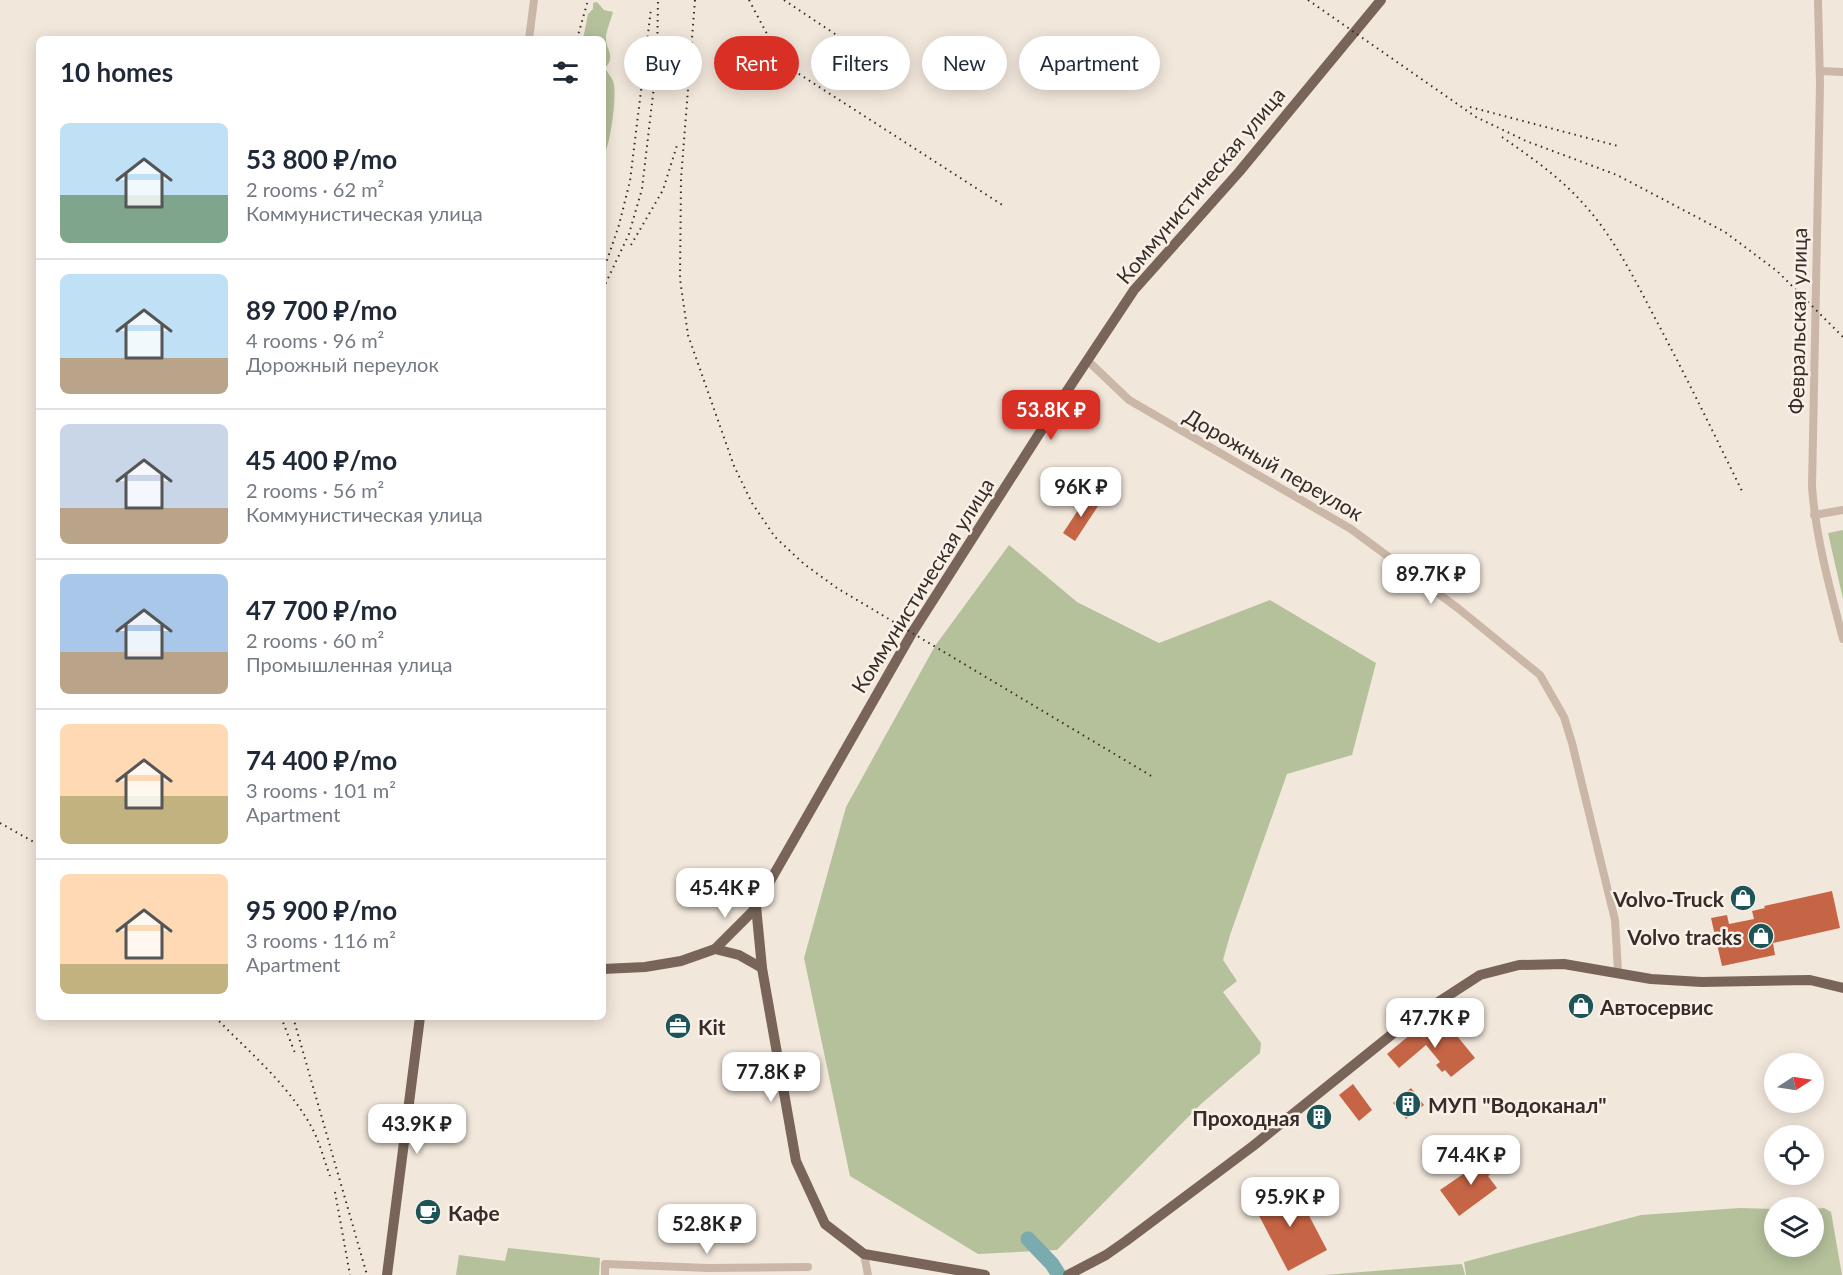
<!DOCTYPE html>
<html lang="en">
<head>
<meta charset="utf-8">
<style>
	body { margin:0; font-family:Lato,sans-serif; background:#f6f6f7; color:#1f2937; height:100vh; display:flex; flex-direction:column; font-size:22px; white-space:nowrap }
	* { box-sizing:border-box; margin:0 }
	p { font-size:20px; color:#747a83 }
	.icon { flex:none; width:33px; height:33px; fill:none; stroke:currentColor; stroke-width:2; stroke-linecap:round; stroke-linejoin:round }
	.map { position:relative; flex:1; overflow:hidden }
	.panel { position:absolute; left:36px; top:36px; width:570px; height:984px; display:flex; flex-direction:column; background:#fff; border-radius:9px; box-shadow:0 3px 15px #0003 }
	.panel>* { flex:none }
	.hud { position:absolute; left:624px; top:36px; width:570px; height:54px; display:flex; gap:12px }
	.needle { width:39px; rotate:78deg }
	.controls { position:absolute; left:1764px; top:1053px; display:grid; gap:12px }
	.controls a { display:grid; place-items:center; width:60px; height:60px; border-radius:50%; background:#fff; box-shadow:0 3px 15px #0003; font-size:30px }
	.price { position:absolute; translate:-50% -51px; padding:0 14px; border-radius:12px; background:#fff; color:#222; font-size:20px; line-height:39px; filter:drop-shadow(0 2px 3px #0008) }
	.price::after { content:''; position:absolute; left:50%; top:36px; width:18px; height:14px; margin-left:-9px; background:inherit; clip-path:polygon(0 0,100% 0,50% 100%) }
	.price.current { background:#d93025; color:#fff }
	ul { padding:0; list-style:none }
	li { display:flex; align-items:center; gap:18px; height:150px; padding:0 24px }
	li+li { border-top:2px solid #e0e1e3 }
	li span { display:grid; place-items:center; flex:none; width:168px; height:120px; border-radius:9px; color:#555 }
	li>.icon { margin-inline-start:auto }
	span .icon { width:72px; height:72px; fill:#fffc; stroke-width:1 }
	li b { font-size:26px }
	h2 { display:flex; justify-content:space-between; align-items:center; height:72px; padding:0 24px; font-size:26px }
	.chip { padding:0 21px; border-radius:27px; background:#fff; box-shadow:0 3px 15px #0003; font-size:21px; line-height:54px }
	.chip.current { background:#d93025; color:#fff }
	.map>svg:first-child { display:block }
	.green { fill:#b4c19b }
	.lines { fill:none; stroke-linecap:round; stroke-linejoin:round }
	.river { stroke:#7aacaf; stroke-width:15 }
	.building { fill:#c66545 }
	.minor { stroke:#cab7a7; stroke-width:8 }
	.major { stroke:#786459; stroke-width:10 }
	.rail { stroke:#362c28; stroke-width:2; stroke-dasharray:1.5 4.5; stroke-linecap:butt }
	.labels { text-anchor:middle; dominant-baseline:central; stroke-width:5; stroke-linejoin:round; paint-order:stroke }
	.street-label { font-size:21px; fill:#362c28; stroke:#f9f1e8 }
	.poi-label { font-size:21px; font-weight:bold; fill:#362c28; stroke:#f9f1e8; text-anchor:start }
</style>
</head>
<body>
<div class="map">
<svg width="1843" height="1275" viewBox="0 0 1843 1275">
	<rect width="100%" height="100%" fill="#f2e7db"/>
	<g class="green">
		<path d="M597,2L604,10L613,12C611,20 607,28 606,36C605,50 617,56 605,68C607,72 611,76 613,81C618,93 610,147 603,158V39H583L588,14L593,9V3Z"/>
		<polygon points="1843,530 1843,599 1828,533"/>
		<polygon points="1009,545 1077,602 1159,643 1270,600 1376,663 1352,755 1287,774 1230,935 1223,960 1237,981 1223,992 1261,1043 1260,1053 1201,1104 1057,1250 978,1254 850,1176 804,958 846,807 935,646"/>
		<polygon points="1740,1208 1774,1209 1774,1246 1814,1246 1814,1209 1824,1208 1831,1212 1842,1275 1466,1275 1464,1262 1641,1215"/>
		<polygon points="508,1248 600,1258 599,1275 456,1275 459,1255 505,1261"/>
		<polygon points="1462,1264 1465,1275 1324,1275"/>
	</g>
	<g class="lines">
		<polyline class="river" points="1028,1239 1052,1264 1059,1275"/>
	</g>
	<g class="building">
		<polygon points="1088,495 1100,503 1075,541 1063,533"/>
		<polygon points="1832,891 1840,928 1773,943 1775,955 1722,966 1711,918 1727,915 1729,924 1754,919 1752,911 1765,908 1764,906"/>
		<polygon points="1436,1020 1439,1024 1444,1020 1475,1058 1451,1077 1445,1070 1442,1072 1436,1065 1440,1062 1426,1045 1399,1068 1387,1054 1417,1029 1424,1038 1433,1030 1429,1025"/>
		<polygon points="1353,1084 1372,1110 1359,1121 1339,1095"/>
		<polygon points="1411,1088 1424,1105 1406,1119 1393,1103"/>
		<polygon points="1491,1155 1500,1167 1488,1176 1497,1188 1459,1216 1440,1190"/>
		<polygon points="1293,1185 1327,1250 1288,1271 1254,1206"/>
	</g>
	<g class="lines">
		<g class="minor">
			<path d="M1818,0L1820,85L1812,487C1816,539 1830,589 1843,639"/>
			<polyline points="529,39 534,0"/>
			<polyline points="1820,71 1843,72"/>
			<polyline points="1087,360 1129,400 1351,529 1459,609 1540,675 1564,717 1572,743 1615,920 1618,971"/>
			<polyline points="1814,515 1843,510"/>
			<polyline points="864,1254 868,1275"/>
			<polyline points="605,1275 605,1264 708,1268 808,1267"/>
		</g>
		<g class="major">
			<polyline points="756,906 762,968 796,1161 825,1224 864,1254 985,1275"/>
			<polyline points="715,949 753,911 912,633 1055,409 1134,290 1239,172 1381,0"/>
			<polyline points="603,969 645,967 681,961 715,949 739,955 762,968"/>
			<polyline points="387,1275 420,1017"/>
			<polyline points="1068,1275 1106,1255 1126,1241 1253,1146 1406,1023 1480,975 1519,965 1564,964 1651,979 1702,982 1810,980 1843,988"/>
		</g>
		<g class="rail">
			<polyline points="695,0 681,179 680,279 688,335 734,466 752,503 775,537 804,564 837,588 1153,777"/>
			<polyline points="749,0 775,49 793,70 1004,206"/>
			<polyline points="784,0 838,36"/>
			<polyline points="1308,0 1476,117 1526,141 1617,175 1725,232 1777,271 1843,337"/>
			<polyline points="577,39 588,0"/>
			<polyline points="1470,107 1618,146"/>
			<path d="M1502,137C1529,156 1557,175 1580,200C1613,235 1634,278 1656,320C1686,376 1714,434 1742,491"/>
			<polyline points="631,245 663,190 678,142"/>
			<polyline points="603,272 619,225 630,181 651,9"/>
			<polyline points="603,289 629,234 642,189 657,60 658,0"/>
			<polyline points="0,823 39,845"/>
			<path d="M215,1017C249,1052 289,1085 312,1128C320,1143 324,1160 330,1176"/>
			<polyline points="281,1017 295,1053"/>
			<polyline points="293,1017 367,1275"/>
			<polyline points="335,1192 350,1275"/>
		</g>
	</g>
	<defs>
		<g id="shop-disc" transform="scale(1.35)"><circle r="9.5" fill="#1d5458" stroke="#f9f1e8"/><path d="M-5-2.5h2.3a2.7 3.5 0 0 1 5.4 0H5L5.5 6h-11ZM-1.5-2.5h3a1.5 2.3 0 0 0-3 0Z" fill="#fff"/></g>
		<g id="office-disc" transform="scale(1.35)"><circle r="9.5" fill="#1d5458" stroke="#f9f1e8"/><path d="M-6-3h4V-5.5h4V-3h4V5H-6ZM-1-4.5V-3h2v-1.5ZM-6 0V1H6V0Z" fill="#fff"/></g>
		<g id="building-disc" transform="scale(1.35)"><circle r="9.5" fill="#1d5458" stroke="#f9f1e8"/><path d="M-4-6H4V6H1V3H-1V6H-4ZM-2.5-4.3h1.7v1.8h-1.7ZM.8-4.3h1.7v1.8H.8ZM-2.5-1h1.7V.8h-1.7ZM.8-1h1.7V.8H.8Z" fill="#fff"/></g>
		<g id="cafe-disc" transform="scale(1.35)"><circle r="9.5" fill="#1d5458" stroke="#f9f1e8"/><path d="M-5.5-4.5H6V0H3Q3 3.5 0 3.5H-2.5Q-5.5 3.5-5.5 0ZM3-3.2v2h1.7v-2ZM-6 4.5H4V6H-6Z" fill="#fff"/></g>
	</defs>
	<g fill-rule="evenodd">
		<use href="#shop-disc" x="1743" y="898"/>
		<use href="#shop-disc" x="1761" y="936"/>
		<use href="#shop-disc" x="1581" y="1006"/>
		<use href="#office-disc" x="678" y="1026"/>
		<use href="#building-disc" x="1408" y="1104"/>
		<use href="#building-disc" x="1319" y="1117"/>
		<use href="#cafe-disc" x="428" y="1212"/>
	</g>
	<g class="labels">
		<g class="street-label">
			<text transform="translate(1200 185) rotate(-50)">Коммунистическая улица</text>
			<text transform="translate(1797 321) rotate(-89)">Февральская улица</text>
			<text transform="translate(1274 464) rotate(30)">Дорожный переулок</text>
			<text transform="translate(922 585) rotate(-58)">Коммунистическая улица</text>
		</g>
		<g class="poi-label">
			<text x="1724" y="898" text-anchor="end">Volvo-Truck</text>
			<text x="1742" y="936" text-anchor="end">Volvo tracks</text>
			<text x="1600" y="1006">Автосервис</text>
			<text x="698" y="1026">Kit</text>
			<text x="1428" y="1104">МУП "Водоканал"</text>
			<text x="1300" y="1117" text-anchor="end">Проходная</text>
			<text x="448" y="1212">Кафе</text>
		</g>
	</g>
</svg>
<div class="controls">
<a><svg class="needle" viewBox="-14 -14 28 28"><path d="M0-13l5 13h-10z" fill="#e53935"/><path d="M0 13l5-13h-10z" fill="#747a83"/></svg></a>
<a><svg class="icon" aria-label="locate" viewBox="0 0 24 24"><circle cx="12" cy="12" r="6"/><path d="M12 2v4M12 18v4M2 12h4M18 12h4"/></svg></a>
<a><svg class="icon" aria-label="layers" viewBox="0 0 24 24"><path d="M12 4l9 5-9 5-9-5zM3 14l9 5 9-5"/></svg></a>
</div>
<b class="price current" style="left:1051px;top:441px">53.8K ₽</b>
<b class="price" style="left:1081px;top:518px">96K ₽</b>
<b class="price" style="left:1431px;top:605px">89.7K ₽</b>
<b class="price" style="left:725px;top:919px">45.4K ₽</b>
<b class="price" style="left:1435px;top:1049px">47.7K ₽</b>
<b class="price" style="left:771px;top:1103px">77.8K ₽</b>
<b class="price" style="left:417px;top:1155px">43.9K ₽</b>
<b class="price" style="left:1471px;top:1186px">74.4K ₽</b>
<b class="price" style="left:1290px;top:1228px">95.9K ₽</b>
<b class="price" style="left:707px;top:1255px">52.8K ₽</b>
<div class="hud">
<a class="chip">Buy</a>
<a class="chip current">Rent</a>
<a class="chip">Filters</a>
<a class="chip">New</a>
<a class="chip">Apartment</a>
</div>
<section class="panel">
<h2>10 homes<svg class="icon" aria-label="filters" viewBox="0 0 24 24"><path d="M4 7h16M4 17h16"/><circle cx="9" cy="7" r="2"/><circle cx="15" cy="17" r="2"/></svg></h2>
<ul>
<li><span style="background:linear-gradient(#bfe0f5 60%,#7fa58c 0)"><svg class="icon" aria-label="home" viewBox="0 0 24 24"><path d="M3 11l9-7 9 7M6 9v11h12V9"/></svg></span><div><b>53 800 ₽/mo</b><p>2 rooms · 62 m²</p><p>Коммунистическая улица</p></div></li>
<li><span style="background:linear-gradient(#bfe0f5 70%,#b9a48a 0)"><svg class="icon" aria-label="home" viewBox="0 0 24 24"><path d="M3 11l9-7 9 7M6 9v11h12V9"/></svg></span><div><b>89 700 ₽/mo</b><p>4 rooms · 96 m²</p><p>Дорожный переулок</p></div></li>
<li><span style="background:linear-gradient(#c9d6e8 70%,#b9a48a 0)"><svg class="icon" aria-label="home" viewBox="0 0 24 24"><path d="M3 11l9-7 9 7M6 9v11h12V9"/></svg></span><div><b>45 400 ₽/mo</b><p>2 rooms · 56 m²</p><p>Коммунистическая улица</p></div></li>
<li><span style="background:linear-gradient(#a9c7e8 65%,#b9a48a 0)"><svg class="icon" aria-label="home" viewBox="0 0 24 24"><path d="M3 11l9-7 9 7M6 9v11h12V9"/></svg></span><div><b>47 700 ₽/mo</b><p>2 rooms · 60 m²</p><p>Промышленная улица</p></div></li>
<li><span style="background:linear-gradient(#ffd9b3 60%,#c2b280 0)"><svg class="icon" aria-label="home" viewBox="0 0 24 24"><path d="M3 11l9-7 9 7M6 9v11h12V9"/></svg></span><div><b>74 400 ₽/mo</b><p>3 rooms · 101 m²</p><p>Apartment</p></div></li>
<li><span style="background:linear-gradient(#ffd9b3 75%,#c2b280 0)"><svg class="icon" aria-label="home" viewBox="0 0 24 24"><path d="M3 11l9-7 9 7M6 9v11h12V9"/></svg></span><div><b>95 900 ₽/mo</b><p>3 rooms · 116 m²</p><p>Apartment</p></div></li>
</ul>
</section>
</div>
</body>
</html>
